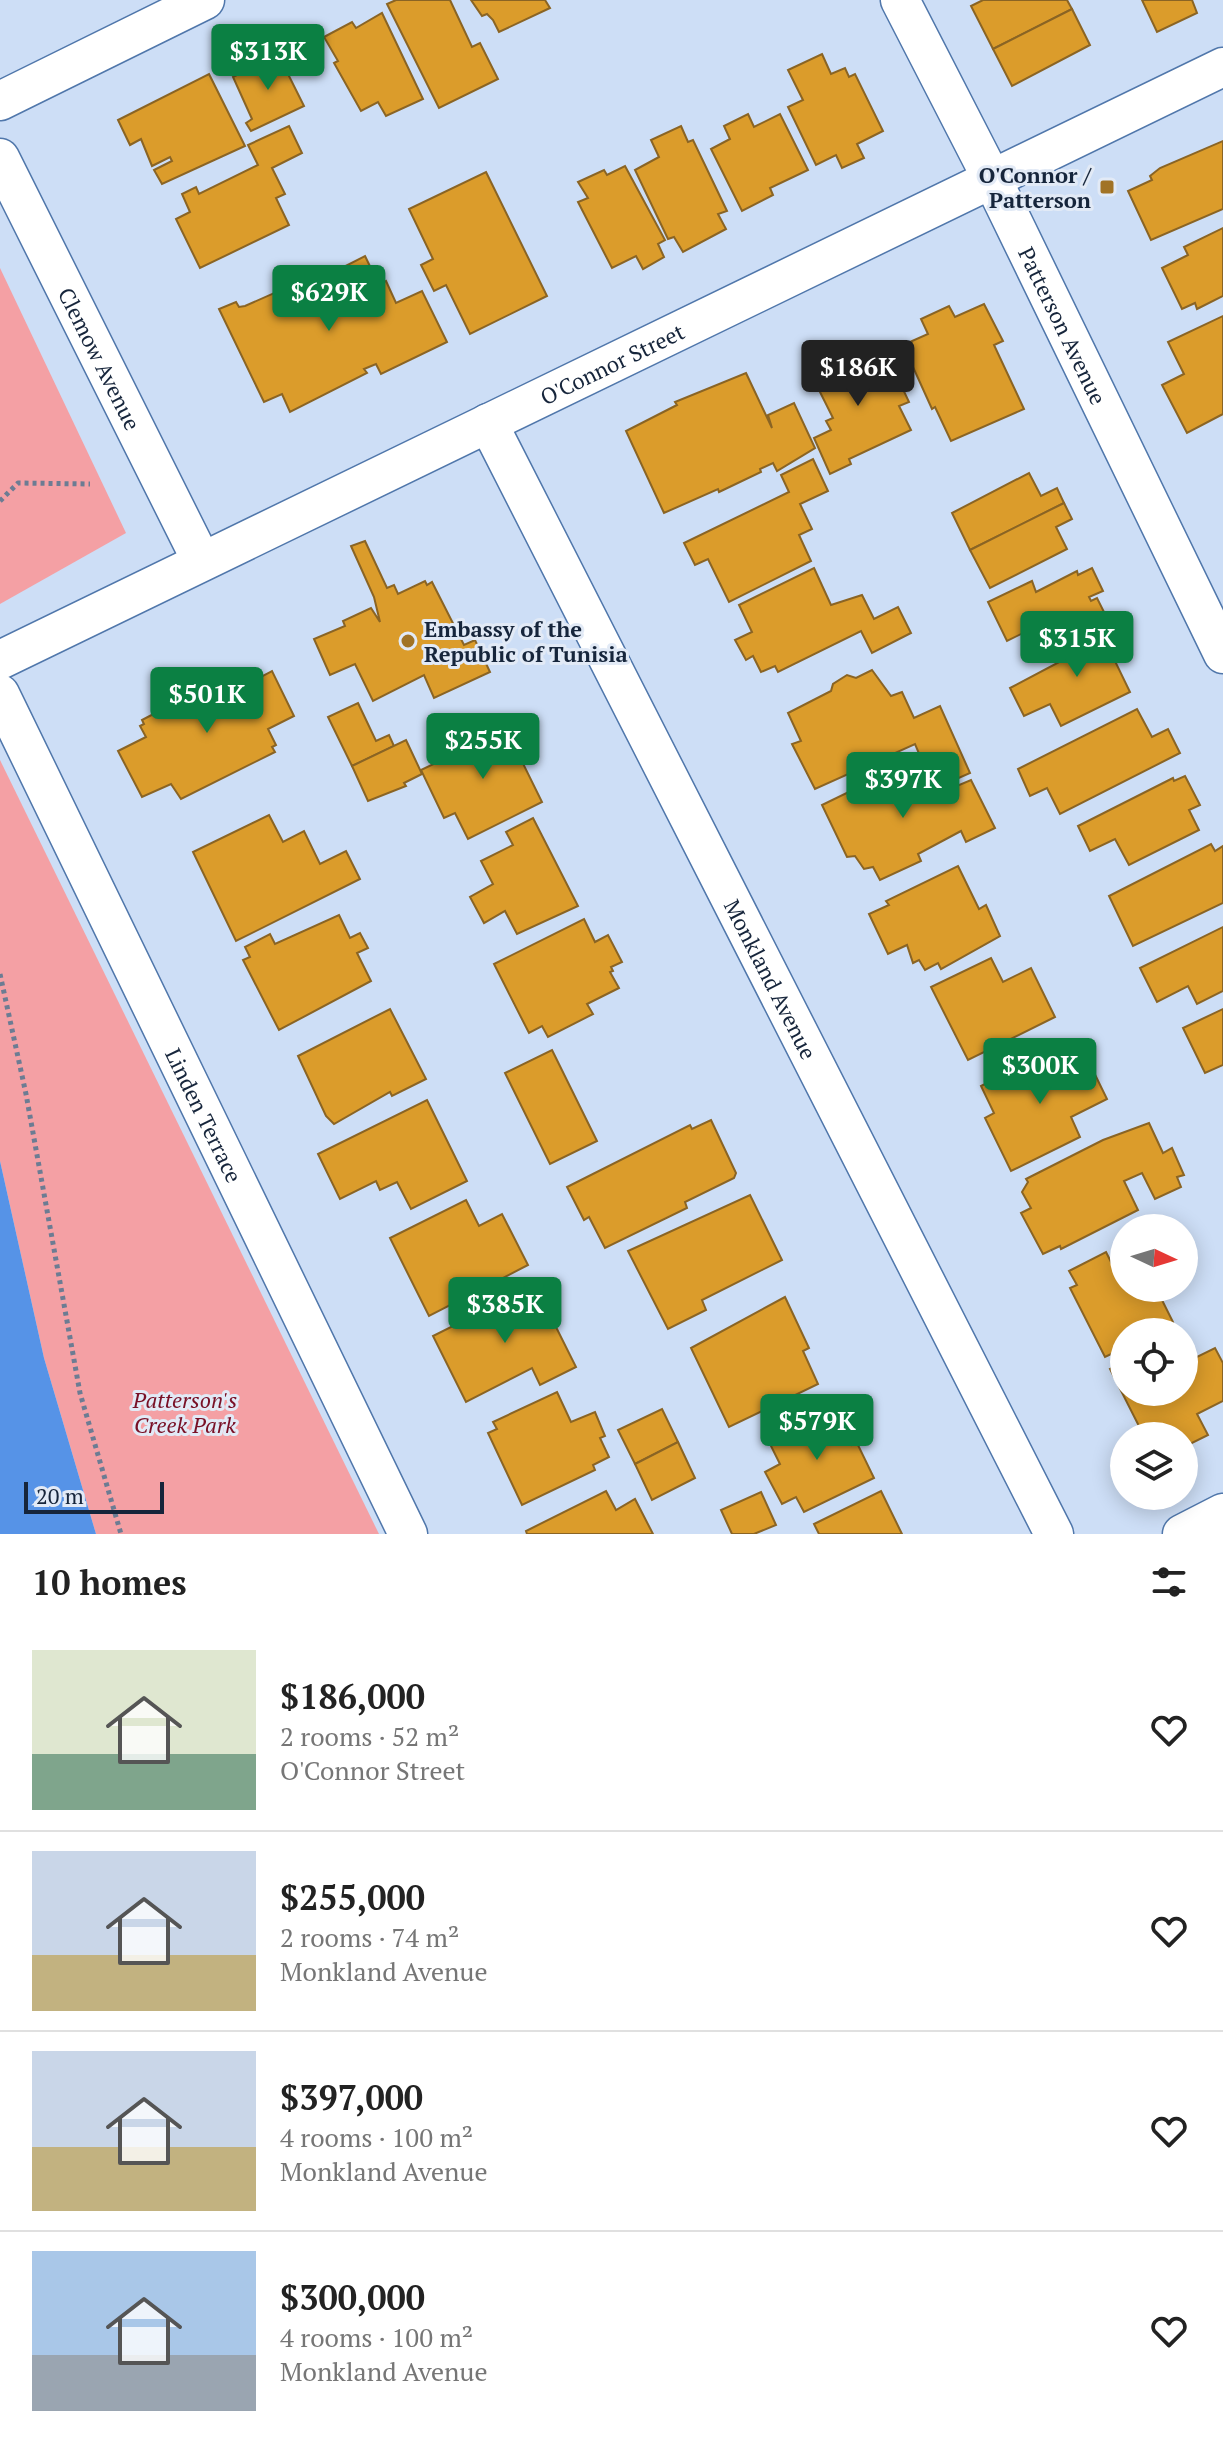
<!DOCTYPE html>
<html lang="en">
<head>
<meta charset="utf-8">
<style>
	body { margin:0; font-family:"PT Serif",serif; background:#f2f2f2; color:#222; height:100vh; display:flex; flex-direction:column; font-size:30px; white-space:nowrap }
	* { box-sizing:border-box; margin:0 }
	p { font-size:26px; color:#767676 }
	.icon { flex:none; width:44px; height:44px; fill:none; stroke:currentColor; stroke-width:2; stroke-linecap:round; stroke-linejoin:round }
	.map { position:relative; height:1534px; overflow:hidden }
	.drawer { display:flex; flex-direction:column; background:#fff; flex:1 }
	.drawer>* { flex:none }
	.needle { width:52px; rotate:94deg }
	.buttons { position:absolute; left:1110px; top:1214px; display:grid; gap:16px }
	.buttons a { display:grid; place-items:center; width:88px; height:88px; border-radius:50%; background:#fff; box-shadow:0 4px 20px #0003; font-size:40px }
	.scale { position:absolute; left:24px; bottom:20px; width:140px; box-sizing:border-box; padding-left:8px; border:4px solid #16253b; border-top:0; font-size:22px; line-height:28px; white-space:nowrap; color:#16253b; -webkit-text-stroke:6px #e2eaf6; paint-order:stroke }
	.price { position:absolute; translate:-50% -68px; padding:0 18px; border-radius:8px; background:#0b8043; color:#fff; font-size:26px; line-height:52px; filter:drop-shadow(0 2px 4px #0008) }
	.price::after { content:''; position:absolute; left:50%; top:48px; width:24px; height:18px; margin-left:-12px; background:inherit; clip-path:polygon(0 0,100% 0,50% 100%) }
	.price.active { background:#222; color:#fff }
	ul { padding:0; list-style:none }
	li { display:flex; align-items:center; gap:24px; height:200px; padding:0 32px }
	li+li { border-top:2px solid #e0e0e0 }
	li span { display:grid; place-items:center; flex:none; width:224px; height:160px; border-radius:0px; color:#555 }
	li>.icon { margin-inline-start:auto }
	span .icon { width:96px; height:96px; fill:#fffc; stroke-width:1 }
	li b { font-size:34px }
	h2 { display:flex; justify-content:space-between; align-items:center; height:96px; padding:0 32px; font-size:34px }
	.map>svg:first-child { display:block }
	.green { fill:#f4a0a4 }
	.water { fill:#5693e7 }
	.building { fill:#db9c2b; stroke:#8a6424; stroke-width:2 }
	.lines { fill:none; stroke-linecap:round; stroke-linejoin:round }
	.street-casing { stroke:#5077ab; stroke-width:41 }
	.path { stroke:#6c7c93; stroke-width:5; stroke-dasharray:4 4; stroke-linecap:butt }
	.street { stroke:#fff; stroke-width:38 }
	.poi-dot { fill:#a17325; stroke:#e2eaf6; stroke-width:3 }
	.labels { text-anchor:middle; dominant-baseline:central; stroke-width:6; stroke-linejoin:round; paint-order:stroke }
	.poi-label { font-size:22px; font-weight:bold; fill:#16253b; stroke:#e2eaf6; text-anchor:end }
	.street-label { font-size:22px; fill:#16253b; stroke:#e2eaf6 }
	.park-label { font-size:22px; font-style:italic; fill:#791026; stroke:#e2eaf6 }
</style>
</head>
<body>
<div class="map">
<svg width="1223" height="1534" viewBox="0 0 1223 1534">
	<rect width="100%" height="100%" fill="#cddef6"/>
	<g class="green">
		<polygon points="0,268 126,533 0,604"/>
		<polygon points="0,760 379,1534 96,1534 44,1358 0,1161"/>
	</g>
	<polygon class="water" points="0,1161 44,1358 96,1534 0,1534"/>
	<g class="building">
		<polygon points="396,0 450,0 472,47 480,43 498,79 439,108 387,4"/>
		<polygon points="471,0 545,0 550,8 499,32 493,20 487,14 482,16"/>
		<polygon points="983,0 1067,0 1072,9 993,49 971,6"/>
		<polygon points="1142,0 1192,0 1197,13 1157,32"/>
		<polygon points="1072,9 1090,45 1012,86 993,49"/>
		<polygon points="382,13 423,99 386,116 378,102 361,111 334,63 338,61 324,37 352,22 356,28"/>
		<polygon points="278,54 304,106 251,131 246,123 252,119 233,77"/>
		<polygon points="822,54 831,74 845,68 849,77 855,74 883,131 857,144 864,158 842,168 836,155 816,165 788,107 803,100 788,70"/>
		<polygon points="209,74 245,146 162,184 154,170 172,161 170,157 152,166 141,139 130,145 118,120"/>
		<polygon points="748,114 754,127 780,114 808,170 770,188 773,195 742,211 711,149 730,139 724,126"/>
		<polygon points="289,126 302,153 272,168 285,194 276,198 289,225 200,268 176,219 190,212 182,194 196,187 199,194 258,165 248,145"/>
		<polygon points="681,126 688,142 693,140 727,211 718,214 726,229 683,252 674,237 668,239 635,170 659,157 651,140"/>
		<polygon points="1223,141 1223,209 1151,240 1128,191 1152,180 1150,176 1160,168"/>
		<polygon points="625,166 665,240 658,244 664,257 643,269 636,256 612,268 578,202 588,198 578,182 604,170 607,175"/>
		<polygon points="486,172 547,296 470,334 446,285 434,291 421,265 433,259 409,209"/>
		<polygon points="1223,228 1223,296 1197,309 1195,303 1182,309 1162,268 1188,255 1184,247"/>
		<polygon points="365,256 379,285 386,281 396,303 422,291 447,342 381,374 376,364 364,369 367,373 290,412 282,394 264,402 219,309 236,302 239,307 245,306 324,271 326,276"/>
		<polygon points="984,304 1003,341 994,345 1024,409 951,441 935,407 932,409 903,345 928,334 921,319 949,306 955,317"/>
		<polygon points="1223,316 1223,414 1187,433 1162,385 1184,374 1168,342"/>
		<polygon points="867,345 892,389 901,385 909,402 899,406 911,430 849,459 851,464 830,474 814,438 831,430 826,421 833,418 810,372"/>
		<polygon points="746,373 772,428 768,415 794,403 815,448 777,471 773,463 760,469 761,472 719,492 718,489 664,513 626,431 677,405 675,402"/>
		<polygon points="813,459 828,491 800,504 812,529 799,535 811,561 729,602 708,559 695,565 684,543 789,492 781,475"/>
		<polygon points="1029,473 1041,496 1057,488 1064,503 970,550 952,513"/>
		<polygon points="1064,503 1072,519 1056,527 1067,549 990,588 970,550"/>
		<polygon points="365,541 387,588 394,585 398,594 425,581 427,585 432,582 464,645 475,640 490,672 434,698 424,675 373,701 355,664 330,675 314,639 345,626 343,621 371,608 380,622 374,597 351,546"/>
		<polygon points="814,568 831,605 862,595 874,619 898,607 911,633 872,653 861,631 778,672 775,666 761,672 753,656 746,660 735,640 752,632 739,605"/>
		<polygon points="1092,568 1103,591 1089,597 1091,601 1097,598 1106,616 1042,648 1033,628 1007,641 988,602 1032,581 1036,592 1077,571 1078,575"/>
		<polygon points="1110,622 1123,649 1112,655 1130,692 1061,726 1050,704 1024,716 1010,688 1065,659 1060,648"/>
		<polygon points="872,670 891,696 902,692 914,718 940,706 970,773 934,789 915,744 815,789 792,744 801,741 788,713 831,691 833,684 847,675 856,678"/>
		<polygon points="241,671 240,679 246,685 272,671 294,716 268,729 276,745 272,747 275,752 181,799 171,784 142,797 118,751 146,737 140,726 144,724 142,720 165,708 159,698 184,686 189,696"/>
		<polygon points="358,703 376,741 389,735 394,746 352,766 328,717"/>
		<polygon points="1137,709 1152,737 1168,729 1180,753 1060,814 1047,788 1030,796 1018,769"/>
		<polygon points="501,719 542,802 468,839 455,813 444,818 421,770 467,748 462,737"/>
		<polygon points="406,740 422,774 404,783 406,786 368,801 352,766"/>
		<polygon points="902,766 906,772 918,766 923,778 917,781 926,799 971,780 995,828 966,842 961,831 918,854 921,861 880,880 873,867 864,869 855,856 847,857 822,805"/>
		<polygon points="1185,776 1200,805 1189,810 1199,830 1129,865 1115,839 1090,851 1078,826 1173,778 1174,781"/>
		<polygon points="269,815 283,842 304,831 320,864 346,851 360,879 236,941 193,852"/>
		<polygon points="533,818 578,906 517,934 505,911 484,923 470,897 493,884 481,861 513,845 506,832"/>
		<polygon points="1211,844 1215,851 1223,846 1223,903 1133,946 1109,896"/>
		<polygon points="958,866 979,909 986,905 1000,936 941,969 938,963 925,970 919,960 913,963 907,945 888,954 869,914 889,905 886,901"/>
		<polygon points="339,915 350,938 360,933 368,948 357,953 371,981 279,1030 243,960 250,957 245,947 270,934 275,944"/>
		<polygon points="584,919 595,942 608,935 622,962 611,967 613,971 610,972 619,988 587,1004 593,1014 548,1037 542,1026 529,1033 494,964"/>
		<polygon points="1223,927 1223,991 1197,1004 1188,986 1157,1002 1140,968"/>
		<polygon points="991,958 1003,982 1031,968 1055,1017 968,1060 931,987"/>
		<polygon points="390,1009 426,1079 392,1096 390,1092 334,1124 326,1116 298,1056"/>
		<polygon points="1223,1009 1223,1065 1205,1073 1183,1028"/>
		<polygon points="1082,1048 1107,1099 1071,1117 1080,1137 1011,1171 985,1118 994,1113 981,1086 1040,1056 1044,1066"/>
		<polygon points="552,1050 597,1141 550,1164 505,1073"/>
		<polygon points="427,1100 467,1181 411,1209 397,1182 380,1190 376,1181 340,1199 318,1154"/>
		<polygon points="711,1120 736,1173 734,1178 685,1202 687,1208 605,1248 589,1217 584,1220 567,1187 690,1125 692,1129"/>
		<polygon points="1149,1123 1163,1153 1172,1148 1184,1175 1177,1177 1181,1187 1155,1199 1142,1173 1124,1181 1138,1210 1061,1249 1060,1246 1043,1254 1021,1213 1031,1208 1022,1192 1028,1182 1026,1179 1103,1140"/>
		<polygon points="750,1195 782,1260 702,1300 706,1310 668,1329 628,1251"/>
		<polygon points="466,1200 479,1226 502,1214 528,1265 429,1316 390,1238"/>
		<polygon points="1106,1252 1113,1266 1124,1261 1124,1288 1156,1288 1173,1322 1155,1332 1124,1332 1124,1348 1105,1357 1070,1288 1077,1285 1069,1271"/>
		<polygon points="535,1285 576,1367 540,1385 532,1368 466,1402 433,1336"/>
		<polygon points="785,1297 809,1348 803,1351 818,1384 729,1427 691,1348"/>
		<polygon points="1184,1341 1193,1359 1215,1348 1223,1363 1223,1401 1197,1414 1208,1435 1184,1447 1184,1436 1144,1436 1110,1369 1124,1362 1124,1392 1184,1392"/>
		<polygon points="557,1392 571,1422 595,1412 605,1436 600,1438 609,1457 593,1465 595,1470 522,1505 488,1433 497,1429 493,1422"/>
		<polygon points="832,1405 852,1445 857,1443 874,1478 804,1512 796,1497 782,1504 765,1472 780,1464 769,1442 796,1429 793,1425"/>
		<polygon points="662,1409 678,1442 635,1464 618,1430"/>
		<polygon points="678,1442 695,1478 652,1500 635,1464"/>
		<polygon points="606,1491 616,1510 635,1499 653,1534 527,1534 526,1531"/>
		<polygon points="881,1491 902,1534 819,1534 814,1524"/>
		<polygon points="761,1492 776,1525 754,1534 732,1534 721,1510"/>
	</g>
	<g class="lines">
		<g class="street-casing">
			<g id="street">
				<path id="s1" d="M900,0L993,181L1223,654"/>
				<polyline points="0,101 205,0"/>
				<path id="s2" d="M0,158L201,560"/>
				<path id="s3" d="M488,423L1054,1534"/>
				<path id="s4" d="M0,660L1223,67"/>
				<path id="s5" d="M0,694L408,1534"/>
				<polyline points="1182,1534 1223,1513"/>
			</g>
		</g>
		<g class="path">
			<polyline points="0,501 18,483 90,484"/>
			<polyline points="0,974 26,1094 80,1393 121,1534"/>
		</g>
		<use href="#street" class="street"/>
	</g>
	<g class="poi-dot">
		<rect x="1099" y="179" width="16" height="16" rx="4"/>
		<circle cx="408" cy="641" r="8"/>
	</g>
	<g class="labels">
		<g class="poi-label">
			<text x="1091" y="174">O'Connor /<tspan x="1091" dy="25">Patterson</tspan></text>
			<text x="424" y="628" text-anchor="start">Embassy of the<tspan x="424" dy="25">Republic of Tunisia</tspan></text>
		</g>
		<g class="street-label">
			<text stroke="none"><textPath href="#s1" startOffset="364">Patterson Avenue</textPath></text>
			<text stroke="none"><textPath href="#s2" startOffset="224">Clemow Avenue</textPath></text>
			<text stroke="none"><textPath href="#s4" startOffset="680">O'Connor Street</textPath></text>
			<text stroke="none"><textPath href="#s3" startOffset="624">Monkland Avenue</textPath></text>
			<text stroke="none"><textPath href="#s5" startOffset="468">Linden Terrace</textPath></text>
		</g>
		<g class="park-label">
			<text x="185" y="1399">Patterson's<tspan x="185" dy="25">Creek Park</tspan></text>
		</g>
	</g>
</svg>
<div class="buttons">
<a><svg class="needle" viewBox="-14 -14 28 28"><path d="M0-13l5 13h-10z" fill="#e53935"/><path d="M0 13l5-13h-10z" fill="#767676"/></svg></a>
<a><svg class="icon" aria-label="locate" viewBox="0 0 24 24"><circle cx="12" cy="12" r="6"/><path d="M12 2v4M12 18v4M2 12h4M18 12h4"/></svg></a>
<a><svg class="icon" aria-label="layers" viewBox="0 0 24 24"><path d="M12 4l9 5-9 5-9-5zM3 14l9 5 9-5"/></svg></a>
</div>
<div class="scale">20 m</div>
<b class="price" style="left:268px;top:92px">$313K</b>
<b class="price" style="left:329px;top:333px">$629K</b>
<b class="price active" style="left:858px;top:408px">$186K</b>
<b class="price" style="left:1077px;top:679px">$315K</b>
<b class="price" style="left:207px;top:735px">$501K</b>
<b class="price" style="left:483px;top:781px">$255K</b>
<b class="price" style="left:903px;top:820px">$397K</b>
<b class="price" style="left:1040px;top:1106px">$300K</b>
<b class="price" style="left:505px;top:1345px">$385K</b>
<b class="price" style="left:817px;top:1462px">$579K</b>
</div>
<section class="drawer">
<h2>10 homes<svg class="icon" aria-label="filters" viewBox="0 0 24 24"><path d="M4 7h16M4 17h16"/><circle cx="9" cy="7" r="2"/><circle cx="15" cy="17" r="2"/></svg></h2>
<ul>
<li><span style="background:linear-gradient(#dfe7d0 65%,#7fa58c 0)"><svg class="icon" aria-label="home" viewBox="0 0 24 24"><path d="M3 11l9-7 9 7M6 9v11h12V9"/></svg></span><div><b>$186,000</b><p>2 rooms · 52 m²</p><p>O'Connor Street</p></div><svg class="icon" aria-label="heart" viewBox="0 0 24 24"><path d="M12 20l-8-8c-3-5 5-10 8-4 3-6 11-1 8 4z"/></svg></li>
<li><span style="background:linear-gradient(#c9d6e8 65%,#c2b280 0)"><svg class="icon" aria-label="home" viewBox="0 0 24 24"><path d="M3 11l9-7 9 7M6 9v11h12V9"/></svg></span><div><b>$255,000</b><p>2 rooms · 74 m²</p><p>Monkland Avenue</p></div><svg class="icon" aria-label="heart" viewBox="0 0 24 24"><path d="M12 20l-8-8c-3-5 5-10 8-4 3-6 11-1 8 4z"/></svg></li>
<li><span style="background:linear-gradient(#c9d6e8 60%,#c2b280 0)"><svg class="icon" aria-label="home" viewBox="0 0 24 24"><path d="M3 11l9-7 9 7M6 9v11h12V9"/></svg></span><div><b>$397,000</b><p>4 rooms · 100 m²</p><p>Monkland Avenue</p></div><svg class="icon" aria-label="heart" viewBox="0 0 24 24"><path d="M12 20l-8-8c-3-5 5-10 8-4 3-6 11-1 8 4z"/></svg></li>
<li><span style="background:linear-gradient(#a9c7e8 65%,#9aa5b1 0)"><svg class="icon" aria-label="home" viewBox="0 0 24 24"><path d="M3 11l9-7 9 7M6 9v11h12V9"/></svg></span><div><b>$300,000</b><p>4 rooms · 100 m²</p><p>Monkland Avenue</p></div><svg class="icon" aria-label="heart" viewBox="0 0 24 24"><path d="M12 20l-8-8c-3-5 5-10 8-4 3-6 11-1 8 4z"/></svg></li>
</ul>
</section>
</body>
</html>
